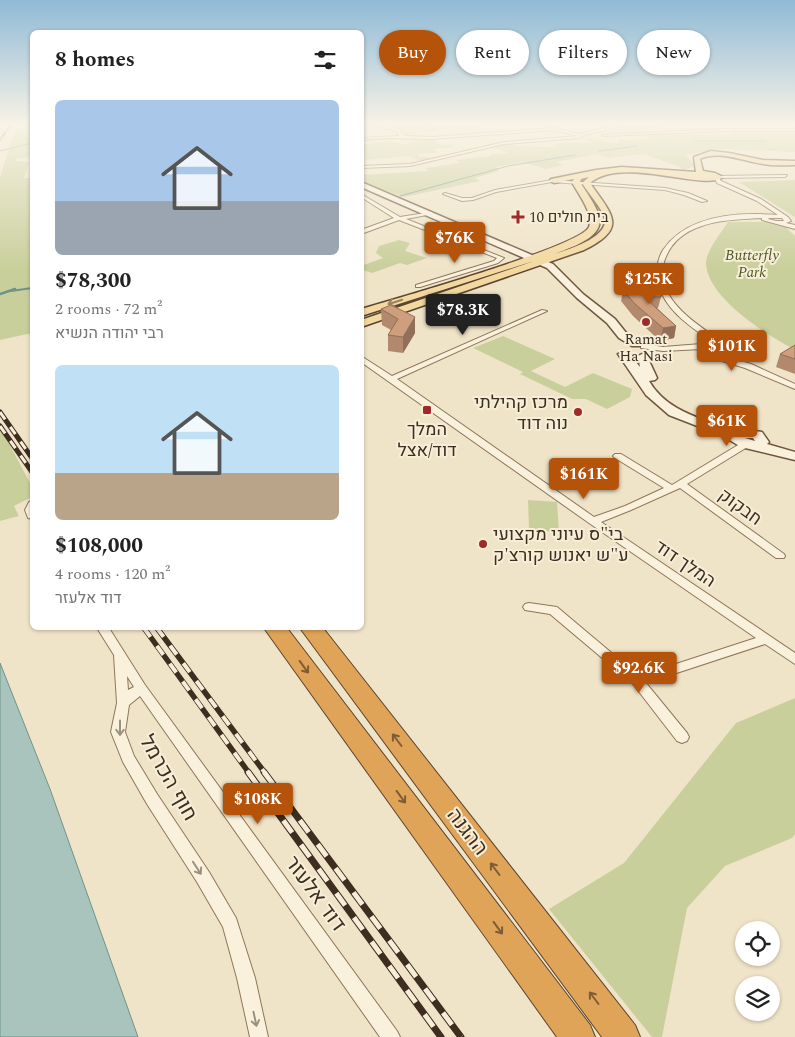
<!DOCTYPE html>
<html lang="en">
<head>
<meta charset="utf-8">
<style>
	body { margin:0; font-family:Spectral,Heebo,serif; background:#f6f6f6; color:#222; height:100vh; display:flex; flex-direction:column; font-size:19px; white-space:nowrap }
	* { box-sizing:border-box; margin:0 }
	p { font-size:16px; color:#767676 }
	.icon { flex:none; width:28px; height:28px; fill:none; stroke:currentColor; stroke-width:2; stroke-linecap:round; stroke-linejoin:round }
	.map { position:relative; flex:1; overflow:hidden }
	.sheet { position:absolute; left:30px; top:30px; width:334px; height:600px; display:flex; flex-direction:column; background:#fff; border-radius:8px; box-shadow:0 1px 4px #0004 }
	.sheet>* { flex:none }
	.hud { position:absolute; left:379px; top:30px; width:341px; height:45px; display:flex; gap:10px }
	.buttons { position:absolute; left:735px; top:921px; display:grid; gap:10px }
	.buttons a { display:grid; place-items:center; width:45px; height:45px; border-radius:50%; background:#fff; box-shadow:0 1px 4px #0004; font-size:25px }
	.price { position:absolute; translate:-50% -42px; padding:0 11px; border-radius:5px; background:#b45309; color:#fff; font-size:16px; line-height:32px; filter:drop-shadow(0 1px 2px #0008) }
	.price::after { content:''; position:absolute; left:50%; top:30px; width:15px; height:11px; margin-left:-8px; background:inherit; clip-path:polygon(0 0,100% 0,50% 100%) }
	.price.current { background:#222; color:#fff }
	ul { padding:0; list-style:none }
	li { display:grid; align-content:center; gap:10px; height:265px; padding:0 25px }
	li span { display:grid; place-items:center; height:155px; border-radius:8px; color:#555 }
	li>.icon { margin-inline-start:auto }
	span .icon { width:90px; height:90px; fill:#fffc; stroke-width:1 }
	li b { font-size:21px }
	h2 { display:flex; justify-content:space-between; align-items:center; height:60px; padding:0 25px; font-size:21px }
	.tag { padding:0 18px; border-radius:22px; background:#fff; box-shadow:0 1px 4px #0004; font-size:18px; line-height:45px }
	.tag.current { background:#b45309; color:#fff }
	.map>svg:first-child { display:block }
	.green { fill:#c9cf9b }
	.water { fill:#a9c4bc; stroke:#6f938a }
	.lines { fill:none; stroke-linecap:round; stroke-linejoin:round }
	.stream-far2 { stroke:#6f938a; stroke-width:1 }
	.stream-far1 { stroke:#6f938a; stroke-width:2 }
	.stream { stroke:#6f938a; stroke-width:2.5 }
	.street-casing { stroke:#8d765c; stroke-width:2 }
	.secondary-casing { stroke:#6f573f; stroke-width:3 }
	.primary-casing { stroke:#5b4430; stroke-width:3 }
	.highway-casing { stroke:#5b4430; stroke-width:2 }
	.street { fill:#faf1dc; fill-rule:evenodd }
	.secondary { fill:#faf1dc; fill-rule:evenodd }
	.primary { fill:#f3d9a0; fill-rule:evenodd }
	.highway { fill:#e0a458; fill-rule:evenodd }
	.rail-far3-casing { stroke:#3d2e20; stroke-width:2 }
	.rail-far2-casing { stroke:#3d2e20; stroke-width:5 }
	.rail-far1-casing { stroke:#3d2e20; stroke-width:5.5 }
	.rail-casing { stroke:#3d2e20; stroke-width:7 }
	.rail-far3 { stroke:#f7eed8; stroke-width:1; stroke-dasharray:4.5; stroke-linecap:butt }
	.rail-far2 { stroke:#f7eed8; stroke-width:3; stroke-dasharray:9; stroke-linecap:butt }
	.rail-far1 { stroke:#f7eed8; stroke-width:4; stroke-dasharray:11; stroke-linecap:butt }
	.rail { stroke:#f7eed8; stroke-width:5; stroke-dasharray:15; stroke-linecap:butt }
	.wall { fill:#b2896c }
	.shaded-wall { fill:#916f58 }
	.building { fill:#cf9f7d; stroke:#916f58 }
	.oneway { stroke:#988460 }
	.oneway2 { stroke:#7e5d36 }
	.oneway3 { stroke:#9c907e }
	.poi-dot { fill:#9e2a2b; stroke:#f7eed8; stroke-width:2 }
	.labels { text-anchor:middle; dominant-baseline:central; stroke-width:4; stroke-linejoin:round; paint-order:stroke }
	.far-poi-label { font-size:15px; fill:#3d2e20; stroke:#f7eed8; text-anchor:start }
	.far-park-label { font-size:15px; font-style:italic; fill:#4d5a26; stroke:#f7eed8 }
	.poi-label { font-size:18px; fill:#3d2e20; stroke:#f7eed8; text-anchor:end }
	.street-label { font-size:18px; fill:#3d2e20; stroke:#f7eed8 }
	.near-street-label { font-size:21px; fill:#3d2e20; stroke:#f7eed8 }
</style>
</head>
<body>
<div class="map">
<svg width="795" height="1037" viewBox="0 0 795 1037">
	<rect width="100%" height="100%" fill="#f0e4c8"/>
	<g class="green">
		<polygon points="24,124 32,124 32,157 16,159 16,161 29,162 24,178 32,178 32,333 0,340 0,177 13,136"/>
		<polygon points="379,124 512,124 452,130 446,129 404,135 404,131 393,127"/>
		<polygon points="697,124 642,129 649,132 601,133 617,129 628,129 624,127 629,125"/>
		<path d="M739,130L742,133L795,134V152L717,149L686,155L695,166L683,170L680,167L644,154L608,158L598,154L556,162L564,165L546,169L522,162L496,167L499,171L475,178L480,181L404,197L361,182V175L428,171L426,168L460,163L456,160L492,156L490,154L509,153L494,148L508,144L514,146L556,147L557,143H593L582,138C597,137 604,143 619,143L618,140L649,139L643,134L680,132L683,135H731L730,131Z"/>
		<polygon points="409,139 432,139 441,145 451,145 454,147 434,149 438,153 417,154 420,157 435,158 421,161 408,156 364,160 361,159 361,145 387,141 405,144 418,141"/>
		<polygon points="795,180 795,217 739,182"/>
		<path d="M728,222H780L795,236V350C767,335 707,298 706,263C706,251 722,231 728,222Z"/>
		<polygon points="399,240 410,243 405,251 427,258 407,265 400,263 372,273 361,269 361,266 383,258 376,253 379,246"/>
		<polygon points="503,336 555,359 531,371 565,387 593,373 632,389 630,397 607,409 586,399 572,399 520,374 523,372 473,348"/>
		<polygon points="0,426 32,487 32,497 14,506 19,516 0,521"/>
		<polygon points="528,500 557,502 559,532 529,530"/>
		<polygon points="795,698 795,834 792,838 725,866 687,908 662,1037 652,1037 549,909 624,863 736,723"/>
	</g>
	<polygon class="water" points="0,663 50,789 138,1037 0,1037"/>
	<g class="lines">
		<g class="stream-far2">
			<polyline points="361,129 383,130 441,124"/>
			<polyline points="694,141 765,141"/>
			<polyline points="0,151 32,143"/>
			<polyline points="599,151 637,146"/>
			<polyline points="400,196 508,166 575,155"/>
		</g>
		<polyline class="stream-far1" points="11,291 32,288"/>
		<polyline class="stream" points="0,294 15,289"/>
		<g class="street-casing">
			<g id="street">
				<polygon points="365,124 389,126 401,130 402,134 407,136 432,137 554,128 579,134 621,124 629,124 581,136 582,137 580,138 504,144 410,166 361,168 361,166 410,164 504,142 578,136 554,130 432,139 387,138 361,140 361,138 399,136 398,132 388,128"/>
				<polygon points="724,129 795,129 795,131 724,131 604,136 602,135"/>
				<path d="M787,175L785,177L719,178L721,181L761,199L788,217L791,221L786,223L795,225V229L762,220V218C727,220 677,220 664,262C661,273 663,286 669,295C682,317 707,330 727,346L733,347L737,354L730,358L751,364L795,384V389L745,368L712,358L702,353V349L663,351L641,348V344H644L663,347L714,343C695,330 672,315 662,294C655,280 655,264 663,250C688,214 739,212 778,215L757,201L717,183L715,179L717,176ZM769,218H782L784,221H776L768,219ZM717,347L727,350L729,353L718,355L709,351L711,348Z"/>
				<polygon points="552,180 665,188 688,193 707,201 702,202 684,195 665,190 552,182 496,192 473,200 462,201 443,194 445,193 462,198 472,198 495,190"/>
				<polygon points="361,194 400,217 432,212 432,214 406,219 504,258 498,263 420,287 416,287 416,285 494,261 497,258 399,220 361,234 361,230 394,218 361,197"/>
				<polygon points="542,310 547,311 397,379 594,517 625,506 664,488 615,458 613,456 615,454 621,454 672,485 743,442 749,442 750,444 749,446 687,484 784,554 785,556 784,558 776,558 680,488 631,510 601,522 795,653 795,664 765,644 646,683 687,733 689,737 687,741 682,743 677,741 633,684 550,614 525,610 523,607 525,604 529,603 557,607 639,676 756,638 589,523 361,362 361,356 392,376"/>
				<polygon points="32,501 32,519 28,518 25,510 29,502"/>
				<path d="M97,628H109L145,685L397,1031L400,1037H380L140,696L129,705L125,732L134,756L157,794L209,872L236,918L255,978L268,1037H250L237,978L223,927L197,882L147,804L123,762L111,732L117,703L114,655ZM127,676L134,687L128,690Z"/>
			</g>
		</g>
		<g class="secondary-casing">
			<g id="secondary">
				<polygon points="361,182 553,264 583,294 615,319 627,334 641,344 640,346 632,346 619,338 607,323 577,298 547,268 361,187"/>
				<path d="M624,351L628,352L640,367L638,356L644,353L648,354L650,363L657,378L655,380L649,381C668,413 703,418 735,432L741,429L762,432L769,442L767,444L795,452V460L741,447L723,436L669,415L646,395L618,354ZM745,438H753L755,441Z"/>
			</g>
		</g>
		<g class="primary-casing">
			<path id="primary" d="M711,151L729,153L763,160L795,161V165C784,165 773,166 763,164C742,161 720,150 700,159L703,171L715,173L723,177C705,192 622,155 590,183C612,215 629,228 584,250L361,327V320L537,260L361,316V309C392,300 581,246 589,227C594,213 578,194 572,182L574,179L554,183L550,181L551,179L596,170L622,167L696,172L694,157ZM589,177L582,183C589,194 599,205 604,216C612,237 568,249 555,254C570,247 605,238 599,216C596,205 586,192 580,182L581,179Z"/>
		</g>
		<g class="highway-casing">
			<g id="highway">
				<polygon points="264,628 287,628 590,1025 595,1037 557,1037"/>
				<polygon points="300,628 323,628 635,1025 640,1037 602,1037"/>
			</g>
		</g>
		<use href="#street" class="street"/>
		<use href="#secondary" class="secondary"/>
		<use href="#primary" class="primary"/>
		<use href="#highway" class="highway"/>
		<g class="rail-far3-casing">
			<polyline id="rail-far3" points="0,140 11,124"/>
		</g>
		<g class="rail-far2-casing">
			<g id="rail-far2">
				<polyline points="0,412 32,458"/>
				<polyline points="0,426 32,472"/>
			</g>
		</g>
		<g class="rail-far1-casing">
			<g id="rail-far1">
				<polyline points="144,628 249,773"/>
				<polyline points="157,628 265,773"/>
			</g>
		</g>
		<g class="rail-casing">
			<g id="rail">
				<polyline points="248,772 441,1037"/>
				<polyline points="264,772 461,1037"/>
			</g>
		</g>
		<use href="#rail-far3" class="rail-far3"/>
		<use href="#rail-far2" class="rail-far2"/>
		<use href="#rail-far1" class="rail-far1"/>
		<use href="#rail" class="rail"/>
	</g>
	<g class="wall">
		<polygon points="623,290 661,297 658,308 657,308 676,326 674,338 660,341 633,316 621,301"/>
		<polygon points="381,309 415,317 415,333 403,353 388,351 388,335 391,330 382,325"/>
		<polygon points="795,345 795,374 776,367 780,354"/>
	</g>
	<g class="shaded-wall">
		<polygon points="415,317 415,333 403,353 403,337"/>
		<polygon points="676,326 674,338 660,341 663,328"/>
	</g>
	<g class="building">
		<polygon points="661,289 661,297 644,297 676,326 663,328 635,304 623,290"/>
		<polygon points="391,305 415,317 403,337 388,335 398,319 381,309"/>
		<polygon points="795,345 795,359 780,354"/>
	</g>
	<defs><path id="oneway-shaft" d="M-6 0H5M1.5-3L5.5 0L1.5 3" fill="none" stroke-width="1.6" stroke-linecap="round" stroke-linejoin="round" transform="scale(1.25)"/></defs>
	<use class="oneway" href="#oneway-shaft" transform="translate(395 302) rotate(162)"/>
	<g class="oneway2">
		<use href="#oneway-shaft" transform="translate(304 667) rotate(54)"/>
		<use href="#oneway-shaft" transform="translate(397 740) rotate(-127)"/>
		<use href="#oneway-shaft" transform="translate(401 797) rotate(54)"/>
		<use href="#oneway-shaft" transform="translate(495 869) rotate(-127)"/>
		<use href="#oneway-shaft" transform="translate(498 928) rotate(54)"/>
		<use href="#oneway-shaft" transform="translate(594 998) rotate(-127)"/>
	</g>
	<g class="oneway3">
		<use href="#oneway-shaft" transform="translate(120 728) rotate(90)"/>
		<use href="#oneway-shaft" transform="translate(197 868) rotate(57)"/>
		<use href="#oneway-shaft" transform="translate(255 1019) rotate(78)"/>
	</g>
	<linearGradient id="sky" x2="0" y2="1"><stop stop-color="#8fbad6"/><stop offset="0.46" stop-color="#f8f3e6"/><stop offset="1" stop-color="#f8f3e6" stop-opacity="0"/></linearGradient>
	<rect width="795" height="270" fill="url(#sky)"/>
	<g class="poi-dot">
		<path d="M515.5 209.5h5v5h5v5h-5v5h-5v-5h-5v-5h5z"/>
		<circle cx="646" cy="322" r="5"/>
		<rect x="422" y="405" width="10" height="10" rx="2.5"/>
		<circle cx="578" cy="412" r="5"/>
		<circle cx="483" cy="544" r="5"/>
	</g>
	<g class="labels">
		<g class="far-poi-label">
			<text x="529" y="217">בית חולים 10</text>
			<text x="646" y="339" text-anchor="middle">Ramat<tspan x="646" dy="17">Ha Nasi</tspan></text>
		</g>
		<g class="far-park-label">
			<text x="752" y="255">Butterfly<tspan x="752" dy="17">Park</tspan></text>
		</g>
		<g class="poi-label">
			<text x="568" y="402">מרכז קהילתי<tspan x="568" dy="21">נוה דוד</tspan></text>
			<text x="427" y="429" text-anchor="middle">המלך<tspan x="427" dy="21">דוד/אצל</tspan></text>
			<text x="493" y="534" text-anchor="start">בי"ס עיוני מקצועי<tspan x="493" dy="21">ע"ש יאנוש קורצ'ק</tspan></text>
		</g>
		<g class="street-label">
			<text transform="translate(740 507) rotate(36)">חבקוק</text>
			<text transform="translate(685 564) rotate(34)">המלך דוד</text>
		</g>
		<g class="near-street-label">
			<text transform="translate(168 778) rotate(60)">חוף הכרמל</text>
			<text transform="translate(467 832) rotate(53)">ההגנה</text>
			<text transform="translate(315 894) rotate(54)">דוד אלעזר</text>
		</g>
	</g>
</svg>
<div class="buttons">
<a><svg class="icon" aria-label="locate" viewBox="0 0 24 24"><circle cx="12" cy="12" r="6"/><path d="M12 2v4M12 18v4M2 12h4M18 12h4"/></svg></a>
<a><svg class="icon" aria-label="layers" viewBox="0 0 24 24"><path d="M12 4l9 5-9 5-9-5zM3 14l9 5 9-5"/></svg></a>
</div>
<b class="price" style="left:455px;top:264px">$76K</b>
<b class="price" style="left:649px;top:305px">$125K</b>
<b class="price current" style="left:463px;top:336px">$78.3K</b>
<b class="price" style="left:732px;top:372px">$101K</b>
<b class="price" style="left:727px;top:447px">$61K</b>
<b class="price" style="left:584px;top:500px">$161K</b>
<b class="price" style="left:639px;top:694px">$92.6K</b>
<b class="price" style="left:258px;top:825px">$108K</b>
<div class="hud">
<a class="tag current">Buy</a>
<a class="tag">Rent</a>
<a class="tag">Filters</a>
<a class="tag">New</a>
</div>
<section class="sheet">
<h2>8 homes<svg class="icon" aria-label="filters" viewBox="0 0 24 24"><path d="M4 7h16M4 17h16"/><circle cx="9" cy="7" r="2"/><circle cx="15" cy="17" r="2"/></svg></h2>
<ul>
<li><span style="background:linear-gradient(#a9c7e8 65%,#9aa5b1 0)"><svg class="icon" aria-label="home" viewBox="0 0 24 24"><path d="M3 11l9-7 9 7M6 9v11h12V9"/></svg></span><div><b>$78,300</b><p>2 rooms · 72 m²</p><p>רבי יהודה הנשיא</p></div></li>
<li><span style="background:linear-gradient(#bfe0f5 70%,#b9a48a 0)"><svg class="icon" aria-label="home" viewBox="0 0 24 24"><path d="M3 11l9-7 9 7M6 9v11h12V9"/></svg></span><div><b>$108,000</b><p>4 rooms · 120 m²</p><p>דוד אלעזר</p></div></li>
</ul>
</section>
</div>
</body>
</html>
